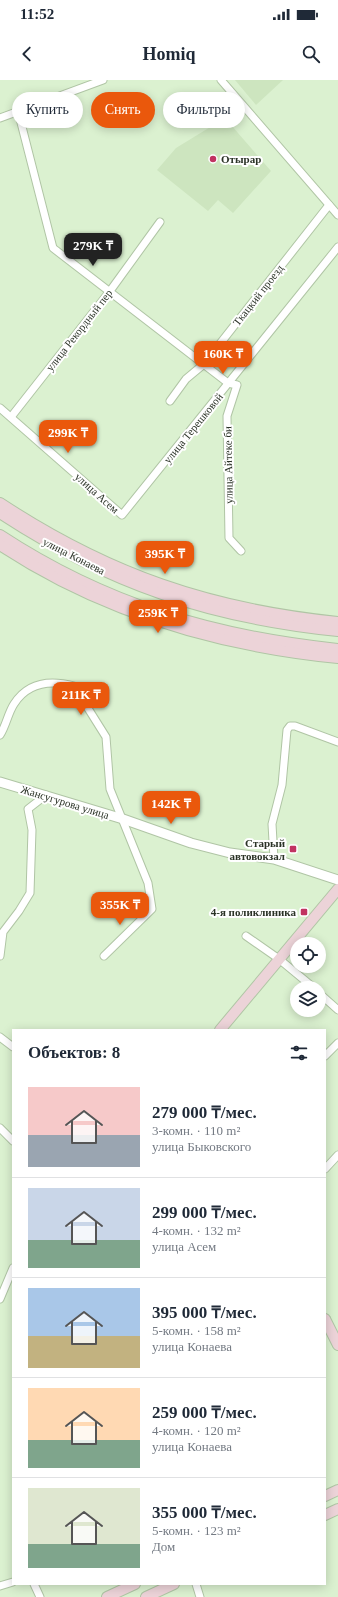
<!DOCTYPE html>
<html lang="ru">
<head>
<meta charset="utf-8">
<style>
	body { margin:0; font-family:Georgia,serif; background:#f6f6f7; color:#1f2937; height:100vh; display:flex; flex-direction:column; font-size:15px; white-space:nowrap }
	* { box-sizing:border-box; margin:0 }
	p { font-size:13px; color:#747a83 }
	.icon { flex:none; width:22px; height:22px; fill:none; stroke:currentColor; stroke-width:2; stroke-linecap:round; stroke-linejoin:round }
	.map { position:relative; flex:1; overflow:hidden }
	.sheet { position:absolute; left:12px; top:949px; width:314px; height:556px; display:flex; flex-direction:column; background:#fff; border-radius:0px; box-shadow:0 2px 10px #0003 }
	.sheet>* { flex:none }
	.top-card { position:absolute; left:12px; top:12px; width:314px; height:36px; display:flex; gap:8px }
	.fabs { position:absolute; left:290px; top:857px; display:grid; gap:8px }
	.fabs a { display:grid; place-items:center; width:36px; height:36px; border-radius:50%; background:#fff; box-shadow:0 2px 10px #0003; font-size:20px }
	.price { position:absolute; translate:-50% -34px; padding:0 9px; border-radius:8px; background:#ea580c; color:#fff; font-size:13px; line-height:26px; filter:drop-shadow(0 1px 2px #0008) }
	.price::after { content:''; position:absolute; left:50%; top:24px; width:12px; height:9px; margin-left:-6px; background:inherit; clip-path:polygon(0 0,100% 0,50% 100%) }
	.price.selected { background:#222; color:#fff }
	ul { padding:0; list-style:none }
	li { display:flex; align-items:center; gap:12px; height:100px; padding:0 16px }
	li+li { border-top:1px solid #e0e1e3 }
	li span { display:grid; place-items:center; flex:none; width:112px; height:80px; border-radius:0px; color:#555 }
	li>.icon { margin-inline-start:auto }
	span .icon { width:48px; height:48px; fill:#fffc; stroke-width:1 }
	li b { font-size:17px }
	h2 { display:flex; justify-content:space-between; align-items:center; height:48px; padding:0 16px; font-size:17px }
	.pill { padding:0 14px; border-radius:18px; background:#fff; box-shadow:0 2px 10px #0003; font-size:14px; line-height:36px }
	.pill.selected { background:#ea580c; color:#fff }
	.status { display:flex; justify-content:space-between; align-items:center; height:28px; padding:0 20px; background:#fff; direction:ltr }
	.status svg { height:11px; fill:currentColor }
	header { display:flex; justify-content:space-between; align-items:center; height:52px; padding:0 16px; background:#fff; font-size:18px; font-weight:800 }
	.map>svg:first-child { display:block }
	.built { fill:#cde5bf }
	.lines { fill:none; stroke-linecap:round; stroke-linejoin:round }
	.minor-casing { stroke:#b0c5a5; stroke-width:9 }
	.tertiary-casing { stroke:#b0c5a5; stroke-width:11 }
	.secondary-casing { stroke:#b0c5a5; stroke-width:12 }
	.minor { stroke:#fff; stroke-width:7 }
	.tertiary { stroke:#fff; stroke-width:9 }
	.secondary { stroke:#ecd3d8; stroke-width:10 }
	.poi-dot { fill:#c13361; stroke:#fff; stroke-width:1.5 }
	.labels { text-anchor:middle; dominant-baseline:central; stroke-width:4; stroke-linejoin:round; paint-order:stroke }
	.poi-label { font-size:11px; font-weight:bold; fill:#2a3226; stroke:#fff; text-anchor:end }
	.street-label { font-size:11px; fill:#2a3226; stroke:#fff }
</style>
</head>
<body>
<div class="status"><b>11:52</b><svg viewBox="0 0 49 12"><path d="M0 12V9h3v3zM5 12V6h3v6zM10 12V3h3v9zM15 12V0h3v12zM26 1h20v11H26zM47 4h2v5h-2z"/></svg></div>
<header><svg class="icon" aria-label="back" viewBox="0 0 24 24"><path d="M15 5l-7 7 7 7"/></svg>Homiq<svg class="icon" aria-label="search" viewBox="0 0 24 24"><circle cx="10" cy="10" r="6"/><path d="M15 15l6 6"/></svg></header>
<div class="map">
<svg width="338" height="1517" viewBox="0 0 338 1517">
	<rect width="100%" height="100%" fill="#dbf1d0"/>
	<g class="built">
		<polygon points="235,0 283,0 256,25"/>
		<polygon points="225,38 271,91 233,133 218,120 208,131 157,90 176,68"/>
	</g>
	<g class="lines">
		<g class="minor-casing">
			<g id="minor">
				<polyline points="221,0 338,135"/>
				<polyline points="18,31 53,168 228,303 237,305 227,336 229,458 241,471"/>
				<polyline points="0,38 103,0"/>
				<polyline points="170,321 186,299 204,284 329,125"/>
				<polyline points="0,328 122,435 338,167"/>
				<polyline points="11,337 110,211 160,142"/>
				<path d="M0,655C6,646 8,633 14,624C28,602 51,600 74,606L106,657L110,709L148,803L152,829L104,876"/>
				<polyline points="274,779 272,744 282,705 287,650 290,646 295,646 338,662"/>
				<polyline points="246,856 279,879 314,908"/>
				<polyline points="0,876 3,852 19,831 30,813 32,750 28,729 46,715"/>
				<polyline points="319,913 338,930"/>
				<polyline points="0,957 13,967"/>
				<polyline points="325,976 338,963"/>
				<polyline points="0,1048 13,1061"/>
				<polyline points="325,1089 338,1075"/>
				<polyline points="0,1219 13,1188"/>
				<polyline points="34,1504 40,1517"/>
				<polyline points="196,1504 200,1517"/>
				<polyline points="0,1506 13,1502"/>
			</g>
		</g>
		<g class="tertiary-casing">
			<polyline id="tertiary" points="0,702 123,739 191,763 230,773 274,779 338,800"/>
		</g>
		<g class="secondary-casing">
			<g id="secondary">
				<path d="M0,423C108,494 209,529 338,542"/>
				<path d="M0,433C108,504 210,538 338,551"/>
				<path d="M0,455C105,524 213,556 338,569"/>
				<path d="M0,465C103,533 217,566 338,578"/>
				<polyline points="220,950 338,809"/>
				<polyline points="325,1239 338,1265"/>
				<polyline points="325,1416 338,1410"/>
				<polyline points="325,1435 338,1429"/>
				<polyline points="107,1517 135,1504"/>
				<polyline points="146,1517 174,1504"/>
			</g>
		</g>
		<use href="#minor" class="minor"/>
		<use href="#tertiary" class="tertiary"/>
		<use href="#secondary" class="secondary"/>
	</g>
	<g class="poi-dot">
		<circle cx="213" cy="79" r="4"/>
		<rect x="289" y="765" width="8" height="8" rx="2"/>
		<rect x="300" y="828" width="8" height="8" rx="2"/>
	</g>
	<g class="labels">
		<g class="poi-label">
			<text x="221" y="79" text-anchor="start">Отырар</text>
			<text x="285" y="763">Старый<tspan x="285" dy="13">автовокзал</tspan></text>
			<text x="296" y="832">4-я поликлиника</text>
		</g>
		<g class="street-label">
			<text transform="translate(258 215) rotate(-52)">Ткацкий проезд</text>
			<text transform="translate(79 250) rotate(-52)">улица Рекордный пер</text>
			<text transform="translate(193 348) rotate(-51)">улица Терешковой</text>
			<text transform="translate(228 385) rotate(-91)">улица Айтеке би</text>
			<text transform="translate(97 413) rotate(42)">улица Асем</text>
			<text transform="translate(74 476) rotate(27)">улица Конаева</text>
			<text transform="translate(65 722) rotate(17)">Жансугурова улица</text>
		</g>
	</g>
</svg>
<div class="fabs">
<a><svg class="icon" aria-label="locate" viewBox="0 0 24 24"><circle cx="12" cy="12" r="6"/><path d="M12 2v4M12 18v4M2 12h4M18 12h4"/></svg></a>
<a><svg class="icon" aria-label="layers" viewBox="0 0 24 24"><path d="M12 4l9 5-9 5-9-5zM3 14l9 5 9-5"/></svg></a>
</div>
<b class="price selected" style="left:93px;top:187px">279K ₸</b>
<b class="price" style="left:223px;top:295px">160K ₸</b>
<b class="price" style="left:68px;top:374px">299K ₸</b>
<b class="price" style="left:165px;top:495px">395K ₸</b>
<b class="price" style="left:158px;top:554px">259K ₸</b>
<b class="price" style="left:81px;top:636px">211K ₸</b>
<b class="price" style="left:171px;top:745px">142K ₸</b>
<b class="price" style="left:120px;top:846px">355K ₸</b>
<div class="top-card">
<a class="pill">Купить</a>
<a class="pill selected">Снять</a>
<a class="pill">Фильтры</a>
</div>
<section class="sheet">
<h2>Объектов: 8<svg class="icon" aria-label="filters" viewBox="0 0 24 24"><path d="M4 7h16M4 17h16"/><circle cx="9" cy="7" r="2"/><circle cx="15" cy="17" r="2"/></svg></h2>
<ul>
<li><span style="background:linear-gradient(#f6c9c9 60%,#9aa5b1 0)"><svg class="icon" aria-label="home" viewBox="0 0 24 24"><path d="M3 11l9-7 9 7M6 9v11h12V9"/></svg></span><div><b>279 000 ₸/мес.</b><p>3-комн. · 110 m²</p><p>улица Быковского</p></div></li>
<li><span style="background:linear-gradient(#c9d6e8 65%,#7fa58c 0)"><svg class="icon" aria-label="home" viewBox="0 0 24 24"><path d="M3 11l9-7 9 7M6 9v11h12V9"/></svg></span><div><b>299 000 ₸/мес.</b><p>4-комн. · 132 m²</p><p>улица Асем</p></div></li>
<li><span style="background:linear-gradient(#a9c7e8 60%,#c2b280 0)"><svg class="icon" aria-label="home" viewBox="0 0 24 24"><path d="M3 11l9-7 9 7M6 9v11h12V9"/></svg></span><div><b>395 000 ₸/мес.</b><p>5-комн. · 158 m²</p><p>улица Конаева</p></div></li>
<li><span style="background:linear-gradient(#ffd9b3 65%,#7fa58c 0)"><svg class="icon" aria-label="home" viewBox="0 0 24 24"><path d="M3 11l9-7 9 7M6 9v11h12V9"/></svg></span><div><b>259 000 ₸/мес.</b><p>4-комн. · 120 m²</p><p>улица Конаева</p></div></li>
<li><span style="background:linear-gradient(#dfe7d0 70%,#7fa58c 0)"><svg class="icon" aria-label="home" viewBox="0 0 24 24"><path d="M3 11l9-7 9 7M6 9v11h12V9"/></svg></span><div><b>355 000 ₸/мес.</b><p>5-комн. · 123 m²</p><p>Дом</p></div></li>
</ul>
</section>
</div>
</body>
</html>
